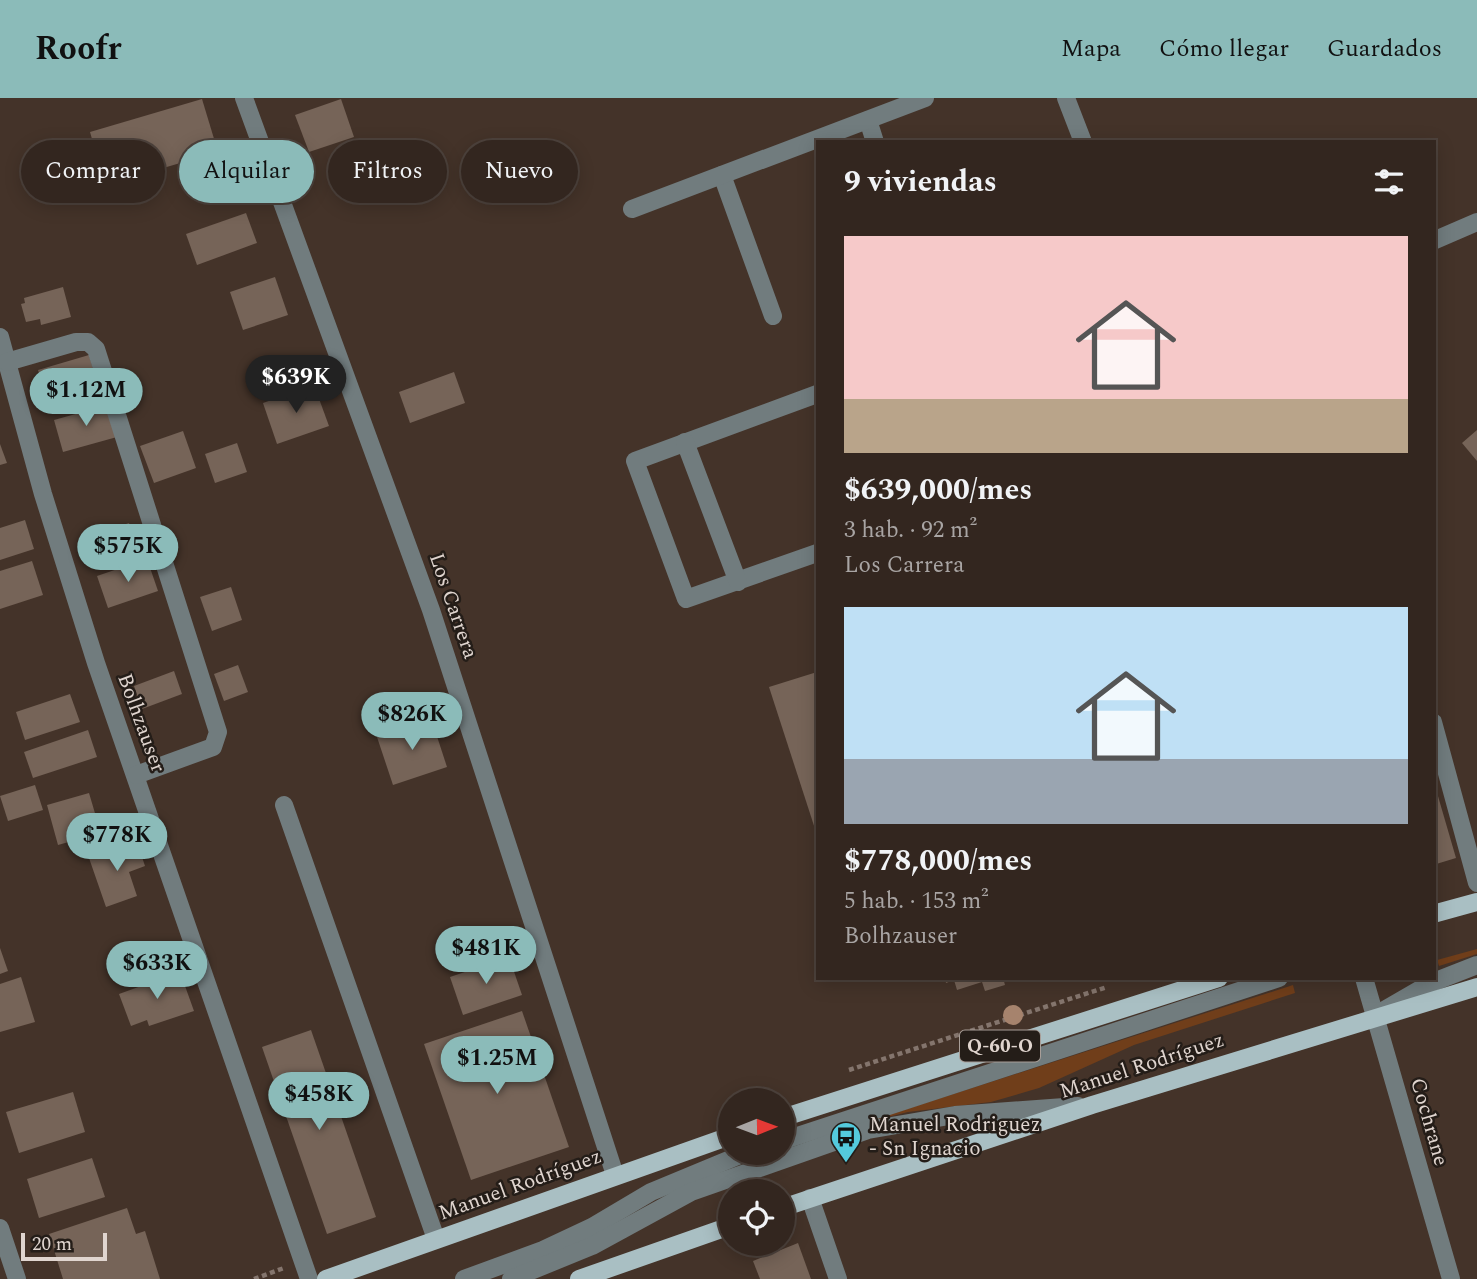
<!DOCTYPE html>
<html lang="es">
<head>
<meta charset="utf-8">
<style>
	body { margin:0; font-family:Spectral,serif; background:#3e322c; color:#f1f3f6; height:100vh; display:flex; flex-direction:column; font-size:26px; white-space:nowrap }
	* { box-sizing:border-box; margin:0 }
	p { font-size:23px; color:#a9a5a4 }
	.icon { flex:none; width:38px; height:38px; fill:none; stroke:currentColor; stroke-width:2; stroke-linecap:round; stroke-linejoin:round }
	.map { position:relative; flex:1; overflow:hidden }
	.drawer { position:absolute; left:816px; top:42px; width:620px; height:840px; display:flex; flex-direction:column; background:#33261f; border-radius:0px; box-shadow:0 4px 18px #0003,0 0 0 2px #4e433d }
	.drawer>* { flex:none }
	.guide { position:absolute; left:21px; top:42px; width:665px; height:63px; display:flex; gap:14px }
	.needle { width:46px; rotate:89deg }
	.buttons { position:absolute; left:718px; top:990px; display:grid; gap:14px }
	.buttons a { display:grid; place-items:center; width:77px; height:77px; border-radius:50%; background:#33261f; box-shadow:0 4px 18px #0003,0 0 0 2px #4e433d; font-size:35px }
	.scale { position:absolute; left:21px; bottom:18px; width:86px; box-sizing:border-box; padding-left:7px; border:4px solid #e0d5cf; border-top:0; font-size:19px; line-height:24px; white-space:nowrap; color:#e0d5cf; -webkit-text-stroke:5px #241d18; paint-order:stroke }
	.price { position:absolute; translate:-50% -60px; padding:0 16px; border-radius:24px; background:#8bbbb9; color:#111; font-size:23px; line-height:46px; filter:drop-shadow(0 2px 4px #0008) }
	.price::after { content:''; position:absolute; left:50%; top:42px; width:21px; height:16px; margin-left:-10px; background:inherit; clip-path:polygon(0 0,100% 0,50% 100%) }
	.price.selected { background:#222; color:#fff }
	ul { padding:0; list-style:none }
	li { display:grid; align-content:center; gap:14px; height:371px; padding:0 28px }
	li span { display:grid; place-items:center; height:217px; border-radius:0px; color:#555 }
	li>.icon { margin-inline-start:auto }
	span .icon { width:126px; height:126px; fill:#fffc; stroke-width:1 }
	li b { font-size:30px }
	h2 { display:flex; justify-content:space-between; align-items:center; height:84px; padding:0 28px; font-size:30px }
	.chip { padding:0 24px; border-radius:32px; background:#33261f; box-shadow:0 4px 18px #0003,0 0 0 2px #4e433d; font-size:24px; line-height:63px }
	.chip.selected { background:#8bbbb9; color:#111 }
	header { display:flex; align-items:center; gap:42px; box-sizing:border-box; height:98px; padding:0 35px; background:#8bbbb9; color:#111 }
	header strong { font-size:33px }
	nav { display:flex; gap:38px; margin-inline-start:auto; font-size:24px }
	.map>svg:first-child { display:block }
	.green { fill:#703e1a }
	.building { fill:#766458 }
	.lines { fill:none; stroke-linecap:round; stroke-linejoin:round }
	.path { stroke:#84756d; stroke-width:4.5; stroke-dasharray:5 3.5; stroke-linecap:butt }
	.minor { stroke:#717c7e; stroke-width:18 }
	.major { stroke:#a9bfc3; stroke-width:18 }
	.tree { fill:#a6836d }
	.labels { text-anchor:middle; dominant-baseline:central; stroke-width:5; stroke-linejoin:round; paint-order:stroke }
	.shield { fill:#241d18; stroke:#a89e98; stroke-width:2 }
	.shield-label { font-size:19px; font-weight:bold; fill:#e0d5cf }
	.street-label { font-size:21px; fill:#e0d5cf; stroke:#241d18 }
	.poi-label { font-size:21px; fill:#e0d5cf; stroke:#241d18; text-anchor:start }
</style>
</head>
<body>
<header>
<strong>Roofr</strong>
<nav><a>Mapa</a><a>Cómo llegar</a><a>Guardados</a></nav>
</header>
<div class="map">
<svg width="1477" height="1181" viewBox="0 0 1477 1181">
	<rect width="100%" height="100%" fill="#443329"/>
	<g class="green">
		<polygon points="1477,851 1477,856 1439,868 1437,862"/>
		<polygon points="1293,887 1295,895 1134,947 1039,990 991,1004 908,1014 860,1026"/>
	</g>
	<g class="building">
		<polygon points="202,1 218,54 105,87 90,34"/>
		<polygon points="341,1 354,39 309,54 295,17"/>
		<polygon points="246,115 257,145 197,167 186,136"/>
		<polygon points="275,179 288,217 243,232 230,194"/>
		<polygon points="63,189 71,219 41,227 40,221 26,224 21,206 25,205 24,200"/>
		<polygon points="89,257 97,284 46,299 38,272"/>
		<polygon points="454,274 465,305 410,325 399,294"/>
		<polygon points="314,287 329,328 277,346 263,305"/>
		<polygon points="108,307 117,339 63,354 54,322"/>
		<polygon points="1477,332 1477,363 1462,345"/>
		<polygon points="183,333 196,370 154,385 140,348"/>
		<polygon points="237,345 247,374 215,385 205,356"/>
		<polygon points="0,346 7,365 0,367"/>
		<polygon points="25,422 34,451 0,462 0,430"/>
		<polygon points="129,425 137,452 91,467 82,441"/>
		<polygon points="147,461 158,493 108,510 97,478"/>
		<polygon points="32,463 43,497 0,511 0,473"/>
		<polygon points="231,489 242,522 212,533 200,499"/>
		<polygon points="238,567 248,594 224,603 214,576"/>
		<polygon points="174,573 182,596 142,611 134,588"/>
		<polygon points="817,574 817,737 769,589"/>
		<polygon points="70,596 80,624 25,642 16,614"/>
		<polygon points="431,620 447,669 393,687 377,639"/>
		<polygon points="88,632 97,659 33,680 24,654"/>
		<polygon points="1433,681 1456,760 1433,767"/>
		<polygon points="35,687 43,712 8,723 0,698"/>
		<polygon points="89,695 97,722 100,721 104,734 58,747 47,707"/>
		<polygon points="137,744 145,768 129,774 137,798 106,809 89,760"/>
		<polygon points="0,850 8,873 0,876"/>
		<polygon points="509,859 522,897 463,917 450,879"/>
		<polygon points="180,874 194,913 149,928 147,922 131,928 119,896"/>
		<polygon points="21,879 35,924 0,934 0,886"/>
		<polygon points="945,880 1003,880 1005,887 985,893 982,884 957,892 954,882 946,885"/>
		<polygon points="522,913 569,1049 471,1082 424,946"/>
		<polygon points="311,932 376,1119 327,1136 262,949"/>
		<polygon points="73,994 85,1034 19,1055 6,1014"/>
		<polygon points="92,1060 105,1099 39,1120 27,1081"/>
		<polygon points="127,1110 136,1136 145,1133 160,1181 63,1181 49,1136"/>
		<polygon points="798,1145 811,1181 760,1181 753,1163"/>
	</g>
	<g class="lines">
		<g class="path">
			<polyline points="849,972 1107,889"/>
			<polyline points="758,1003 771,998"/>
			<polyline points="254,1181 284,1170"/>
		</g>
		<g class="minor">
			<polyline points="244,0 431,512 615,1077"/>
			<polyline points="1066,0 1083,44"/>
			<polyline points="868,22 875,44"/>
			<polyline points="722,77 773,218"/>
			<polyline points="632,111 925,0"/>
			<polyline points="1433,143 1477,124"/>
			<polyline points="0,239 43,396 96,565 309,1181"/>
			<polyline points="7,264 76,244 88,244 96,251 218,634 213,649 136,677"/>
			<polyline points="817,296 635,363 686,501 817,455"/>
			<polyline points="685,344 738,484"/>
			<polyline points="1433,624 1477,785"/>
			<polyline points="284,707 436,1141"/>
			<polyline points="1364,880 1451,1181"/>
			<polyline points="1374,918 1431,885 1477,867"/>
			<polyline points="782,1043 1279,880"/>
			<polyline points="810,1100 838,1181"/>
			<polyline points="0,1130 17,1181"/>
			<polyline points="464,1181 543,1152 592,1129 651,1094 745,1055"/>
			<polyline points="511,1181 592,1148 691,1094 868,1032 955,1017 1078,1008"/>
		</g>
		<g class="major">
			<polyline points="1433,816 1477,804"/>
			<polyline points="782,1020 1219,880"/>
			<polyline points="782,1110 1092,1007 1477,889"/>
			<polyline points="326,1181 730,1038"/>
			<polyline points="579,1181 730,1128"/>
		</g>
	</g>
	<circle class="tree" cx="1013" cy="917" r="10"/>
	<defs>
		<g id="bus-pin" transform="scale(1.575)"><path d="M0 17L-7.5 6A9.5 9.5 0 1 1 7.5 6Z" fill="#54cadd" stroke="#241d18"/><path d="M-5-6H5V4H4V6H2V4H-2V6H-4V4H-5ZM-3.5-4V0h7V-4ZM-3.5 1.2v1.5H-2V1.2ZM2 1.2v1.5H3.5V1.2Z" fill="#111"/></g>
	</defs>
	<g fill-rule="evenodd">
		<use href="#bus-pin" x="846" y="1039"/>
	</g>
	<g class="labels">
		<rect class="shield" x="960" y="932.5" width="80" height="31" rx="5"/>
		<g class="shield-label">
			<text x="1000" y="948">Q-60-O</text>
		</g>
		<g class="street-label">
			<text transform="translate(453 508) rotate(71)">Los Carrera</text>
			<text transform="translate(141 625) rotate(70)">Bolhzauser</text>
			<text transform="translate(1142 968) rotate(-18)">Manuel Rodríguez</text>
			<text transform="translate(1429 1024) rotate(74)">Cochrane</text>
			<text transform="translate(520 1087) rotate(-20)">Manuel Rodríguez</text>
		</g>
		<g class="poi-label">
			<text x="869" y="1027">Manuel Rodriguez<tspan x="869" dy="24">- Sn Ignacio</tspan></text>
		</g>
	</g>
</svg>
<div class="buttons">
<a><svg class="needle" viewBox="-14 -14 28 28"><path d="M0-13l5 13h-10z" fill="#e53935"/><path d="M0 13l5-13h-10z" fill="#a9a5a4"/></svg></a>
<a><svg class="icon" aria-label="locate" viewBox="0 0 24 24"><circle cx="12" cy="12" r="6"/><path d="M12 2v4M12 18v4M2 12h4M18 12h4"/></svg></a>
</div>
<div class="scale">20 m</div>
<b class="price selected" style="left:296px;top:317px">$639K</b>
<b class="price" style="left:86px;top:330px">$1.12M</b>
<b class="price" style="left:128px;top:486px">$575K</b>
<b class="price" style="left:412px;top:654px">$826K</b>
<b class="price" style="left:117px;top:775px">$778K</b>
<b class="price" style="left:486px;top:888px">$481K</b>
<b class="price" style="left:157px;top:903px">$633K</b>
<b class="price" style="left:497px;top:998px">$1.25M</b>
<b class="price" style="left:319px;top:1034px">$458K</b>
<div class="guide">
<a class="chip">Comprar</a>
<a class="chip selected">Alquilar</a>
<a class="chip">Filtros</a>
<a class="chip">Nuevo</a>
</div>
<section class="drawer">
<h2>9 viviendas<svg class="icon" aria-label="filters" viewBox="0 0 24 24"><path d="M4 7h16M4 17h16"/><circle cx="9" cy="7" r="2"/><circle cx="15" cy="17" r="2"/></svg></h2>
<ul>
<li><span style="background:linear-gradient(#f6c9c9 75%,#b9a48a 0)"><svg class="icon" aria-label="home" viewBox="0 0 24 24"><path d="M3 11l9-7 9 7M6 9v11h12V9"/></svg></span><div><b>$639,000/mes</b><p>3 hab. · 92 m²</p><p>Los Carrera</p></div></li>
<li><span style="background:linear-gradient(#bfe0f5 70%,#9aa5b1 0)"><svg class="icon" aria-label="home" viewBox="0 0 24 24"><path d="M3 11l9-7 9 7M6 9v11h12V9"/></svg></span><div><b>$778,000/mes</b><p>5 hab. · 153 m²</p><p>Bolhzauser</p></div></li>
</ul>
</section>
</div>
</body>
</html>
